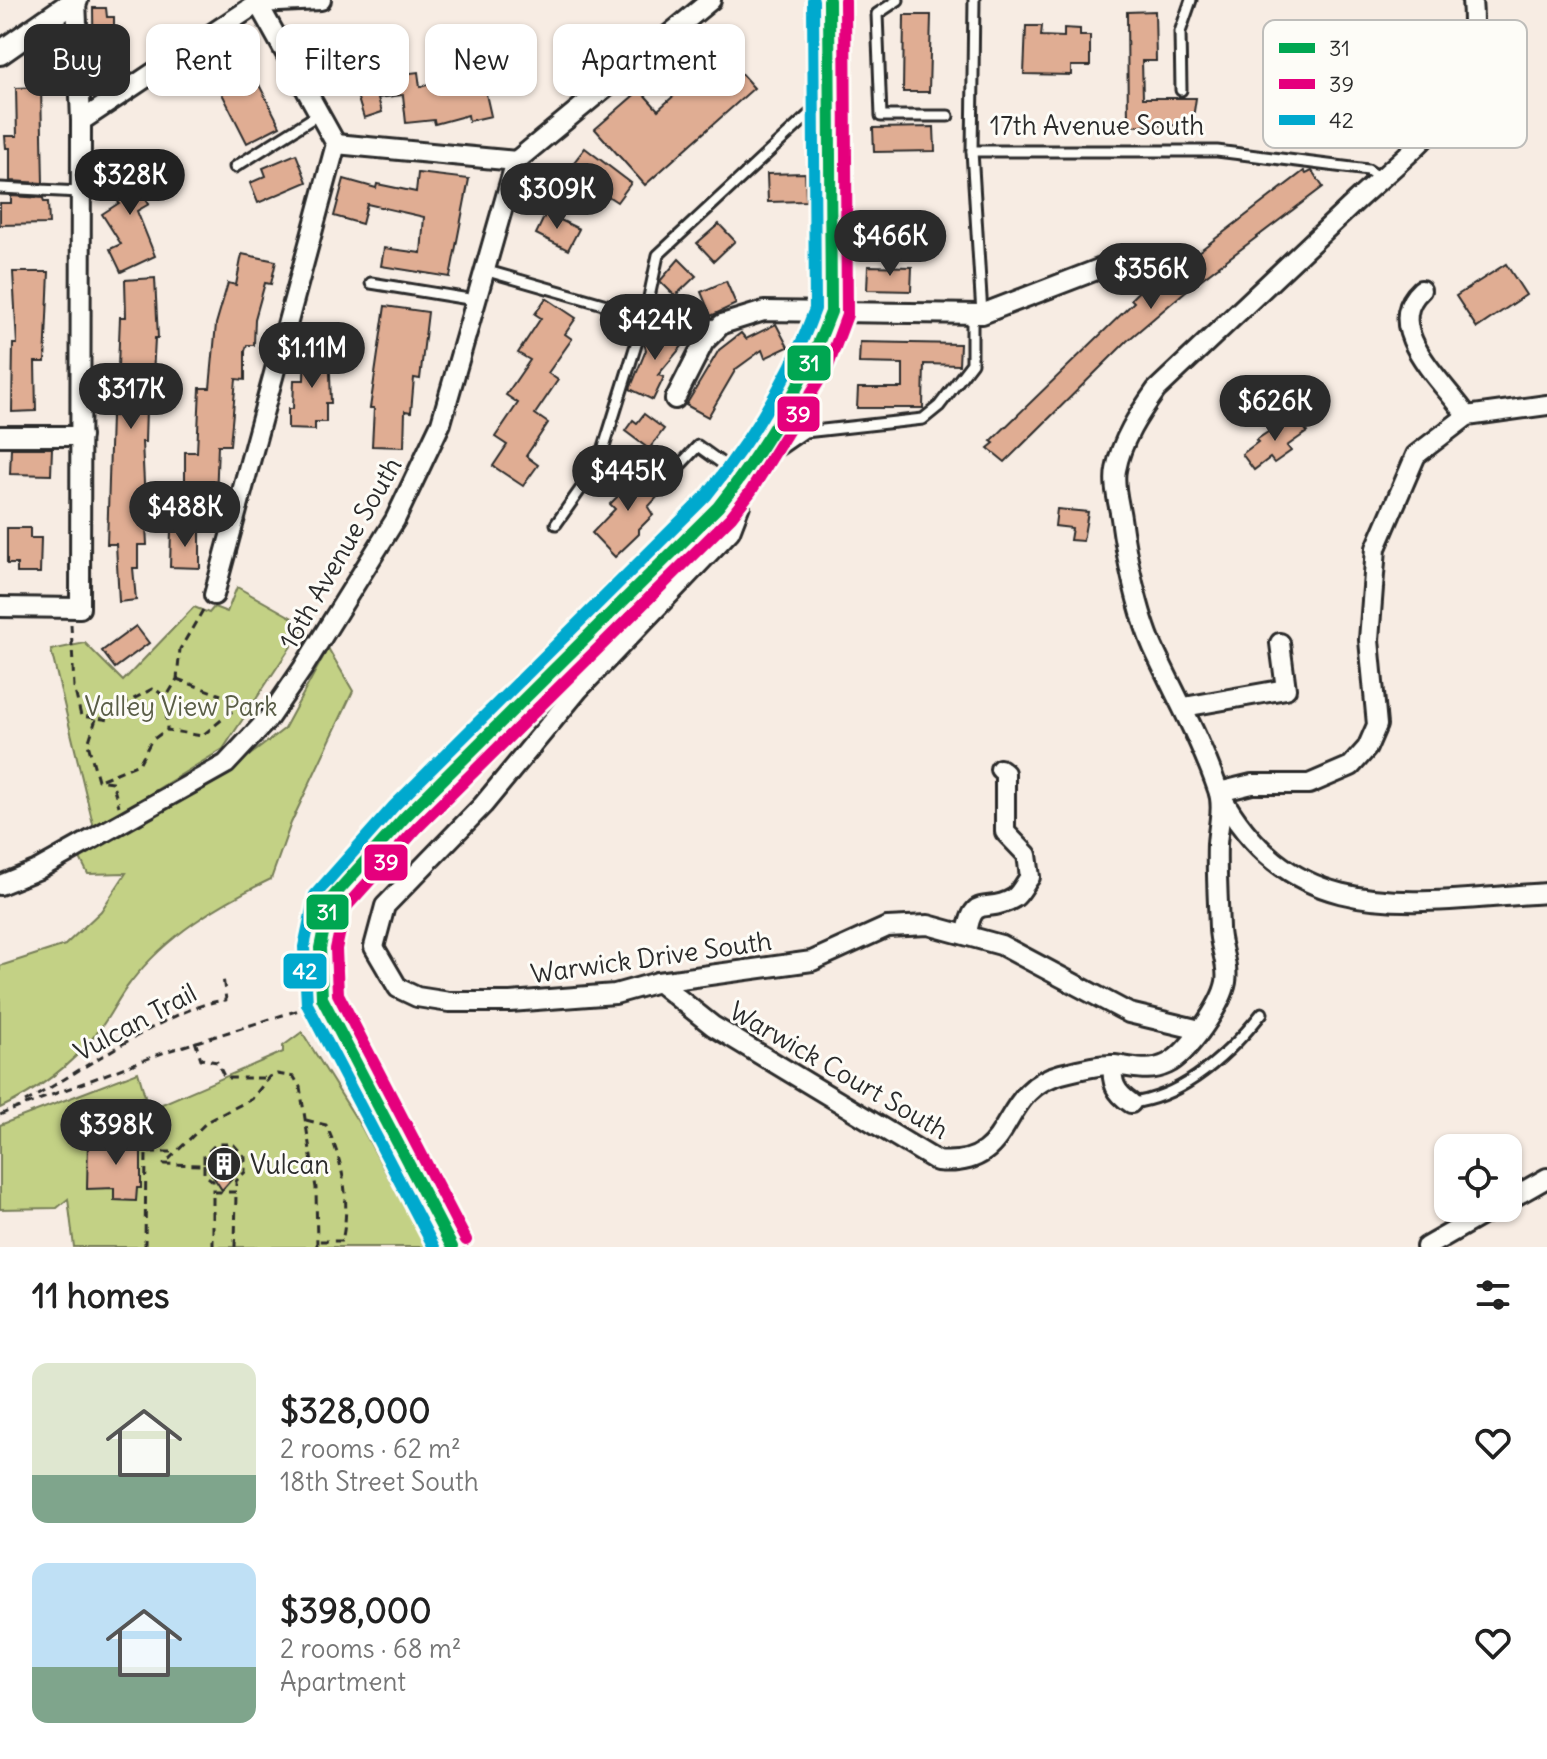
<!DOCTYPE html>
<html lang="en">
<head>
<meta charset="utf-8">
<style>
	body { margin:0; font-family:Delius,sans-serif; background:#f6f6f6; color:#222; height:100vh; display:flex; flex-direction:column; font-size:30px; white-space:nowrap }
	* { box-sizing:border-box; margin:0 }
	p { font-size:26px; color:#767676 }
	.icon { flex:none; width:44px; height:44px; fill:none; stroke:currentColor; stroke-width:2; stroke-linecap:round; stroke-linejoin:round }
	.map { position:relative; height:1247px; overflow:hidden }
	.sheet { display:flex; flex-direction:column; background:#fff; flex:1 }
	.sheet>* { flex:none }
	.guide { position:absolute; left:24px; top:24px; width:800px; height:72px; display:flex; gap:16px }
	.fabs { position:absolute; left:1434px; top:1134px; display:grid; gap:16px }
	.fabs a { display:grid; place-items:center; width:88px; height:88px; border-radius:16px; background:#fff; box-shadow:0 2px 6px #0004; font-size:40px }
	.price { position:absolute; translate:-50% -68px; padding:0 18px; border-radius:28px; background:#2b2b2b; color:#fff; font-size:26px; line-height:52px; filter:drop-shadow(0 2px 4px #0008) }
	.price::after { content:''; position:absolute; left:50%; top:48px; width:24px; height:18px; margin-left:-12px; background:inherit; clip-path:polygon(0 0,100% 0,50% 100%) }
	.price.active { background:#222; color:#fff }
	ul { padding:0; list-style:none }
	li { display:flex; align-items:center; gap:24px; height:200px; padding:0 32px }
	li span { display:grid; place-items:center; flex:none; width:224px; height:160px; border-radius:16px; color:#555 }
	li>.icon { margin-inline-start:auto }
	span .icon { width:96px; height:96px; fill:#fffc; stroke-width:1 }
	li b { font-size:34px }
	h2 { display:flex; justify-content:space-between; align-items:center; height:96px; padding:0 32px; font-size:34px }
	.pill { padding:0 28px; border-radius:16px; background:#fff; box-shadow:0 2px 6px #0004; font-size:28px; line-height:72px }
	.pill.active { background:#2b2b2b; color:#fff }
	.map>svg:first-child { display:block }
	.green { fill:#c3d185; stroke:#777e58; stroke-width:2 }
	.building { fill:#e0ad93; stroke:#2b2b2b; stroke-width:2 }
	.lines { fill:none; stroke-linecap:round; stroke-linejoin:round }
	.service-casing { stroke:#2b2b2b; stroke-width:15 }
	.minor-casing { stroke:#2b2b2b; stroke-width:24 }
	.tertiary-casing { stroke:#2b2b2b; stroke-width:28 }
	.path { stroke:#2b2b2b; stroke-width:3; stroke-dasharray:8 6; stroke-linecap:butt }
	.service { stroke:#fdfcf7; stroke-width:9 }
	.minor { stroke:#fdfcf7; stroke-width:18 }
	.tertiary { stroke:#fdfcf7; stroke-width:22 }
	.bus-1-casing { stroke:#fdfcf7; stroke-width:18 }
	.bus-2-casing { stroke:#fdfcf7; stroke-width:18 }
	.bus-3-casing { stroke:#fdfcf7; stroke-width:18 }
	.bus-1 { stroke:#00a651; stroke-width:12 }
	.bus-2 { stroke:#e5007d; stroke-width:12 }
	.bus-3 { stroke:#00a9ce; stroke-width:12 }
	.labels { text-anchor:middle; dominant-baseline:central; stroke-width:6; stroke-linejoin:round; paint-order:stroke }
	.street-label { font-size:26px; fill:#2b2b2b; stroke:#fdfcf7 }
	.park-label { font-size:26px; fill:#595d46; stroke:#fdfcf7 }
	.poi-label { font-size:26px; fill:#2b2b2b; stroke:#fdfcf7; text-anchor:start }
	.key { fill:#fdfcf7; stroke:#bebdba; stroke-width:2 }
	.key-label { font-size:22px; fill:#2b2b2b }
	.line-badge { stroke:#fdfcf7; stroke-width:3 }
	.badge-label { font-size:22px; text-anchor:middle; font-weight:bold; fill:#fff }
</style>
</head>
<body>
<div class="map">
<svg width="1547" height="1247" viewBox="0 0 1547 1247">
	<rect width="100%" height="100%" fill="#f7ece3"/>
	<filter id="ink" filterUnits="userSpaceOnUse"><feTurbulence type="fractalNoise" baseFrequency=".0125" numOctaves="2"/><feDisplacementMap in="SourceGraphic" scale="16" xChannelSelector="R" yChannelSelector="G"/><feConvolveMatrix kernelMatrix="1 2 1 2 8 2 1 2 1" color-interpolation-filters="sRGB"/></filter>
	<g filter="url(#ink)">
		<g class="green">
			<polygon points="237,587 305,625 223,749 94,828 51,650 85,643 123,681 194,607 209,613 214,607 227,612"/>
			<path d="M328,648L353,691L291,823L271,879C217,905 167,935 130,983C117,999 109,1019 96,1034C70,1066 37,1091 0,1108V966L65,945L101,911L126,873L88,874L79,856L224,775L284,729Z"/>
			<polygon points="302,1032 362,1128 426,1247 74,1247 68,1199 57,1208 0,1209 0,1125 138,1072 145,1096 123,1106 90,1135 283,1052 283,1046"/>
		</g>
		<g class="building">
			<polygon points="93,8 106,8 107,17 114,17 114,30 122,30 122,64 114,64 114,83 94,84"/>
			<polygon points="1155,11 1156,61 1142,61 1143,98 1196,98 1192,125 1128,126 1127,12"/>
			<polygon points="904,15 931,15 929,92 903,92"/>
			<polygon points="339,25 344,39 358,35 371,78 418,72 420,87 453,78 456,91 484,85 491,116 469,121 468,115 435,124 434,120 406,123 403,95 378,98 382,112 364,118 341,44 314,53 308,35"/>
			<polygon points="1026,26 1042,26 1041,36 1064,37 1064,28 1080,29 1080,36 1090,36 1090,66 1071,66 1071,75 1024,74"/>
			<polygon points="705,33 754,88 645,185 595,129 640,90 658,110 678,92 661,73"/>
			<polygon points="245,57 280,126 247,143 212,74"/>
			<polygon points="41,87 43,183 10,181 10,148 6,148 5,136 17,136 16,88"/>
			<polygon points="934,127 935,151 874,152 873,128"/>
			<polygon points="585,148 631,183 617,202 568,170"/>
			<polygon points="296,154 307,182 258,203 250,183 266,176 263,168"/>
			<polygon points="148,158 157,172 136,185 149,204 137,211 155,256 121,272 110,249 121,244 102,214 119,203 107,183"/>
			<polygon points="1304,171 1306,174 1312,171 1323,187 1187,290 1127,341 1005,462 988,448 994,443 991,441 1134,302 1131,299 1137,293 1144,288 1147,291"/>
			<polygon points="418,173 469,179 450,277 381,266 384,248 421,253 424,217 367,204 362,224 334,216 344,179 376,188 377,184 416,192"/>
			<polygon points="805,173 806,201 768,202 767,174"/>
			<polygon points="11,196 43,198 44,202 48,202 49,224 0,225 0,203 11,203"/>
			<polygon points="546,213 579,229 568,250 536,234"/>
			<polygon points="719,224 735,241 714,261 697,243"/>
			<polygon points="242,254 276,261 271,284 265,283 255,319 254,345 247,345 245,351 245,380 236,379 230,445 218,445 216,500 171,501 170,483 185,483 185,452 197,452 200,388 210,388 216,324 228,283 236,285"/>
			<polygon points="679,259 696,276 675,296 660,281"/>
			<polygon points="1506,264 1526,295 1477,328 1456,296"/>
			<polygon points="868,266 912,267 911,291 867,290"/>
			<polygon points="13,272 49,272 45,362 35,362 36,411 12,412 13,344 17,344"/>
			<polygon points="155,278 158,338 155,338 153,376 148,376 149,408 146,408 145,442 142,442 147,545 138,545 138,568 133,568 136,600 119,602 116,544 107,544 111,416 116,416 120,317 126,317 125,280"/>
			<polygon points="726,281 736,304 711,316 701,292"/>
			<polygon points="546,298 576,318 565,334 572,339 548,373 558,380 535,414 548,423 526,456 538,465 523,486 493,466 507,445 495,437 518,403 506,395 530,360 518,353 541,318 535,314"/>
			<polygon points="385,306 428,312 420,379 414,378 411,412 405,411 404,447 372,446 374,408 370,408"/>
			<polygon points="776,324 788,347 765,358 762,350 736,369 708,417 686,405 719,350 741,333 746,339"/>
			<polygon points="660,325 684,344 658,375 664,377 653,400 630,389 646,350 644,343"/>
			<polygon points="860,342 960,344 959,365 924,364 923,408 857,408 858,388 903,388 903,364 859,363"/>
			<polygon points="305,345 329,346 331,403 326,403 326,422 315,422 315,430 288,429 288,409 293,409 294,380 304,380"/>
			<polygon points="644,414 664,429 649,449 625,431 633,420 637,423"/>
			<polygon points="1295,414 1307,432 1287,446 1291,451 1274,463 1270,458 1254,470 1242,454 1258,442 1256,440"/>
			<polygon points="11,448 52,448 51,475 10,474"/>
			<polygon points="639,465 661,493 648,507 653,515 639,529 639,534 615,557 592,533 615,509 610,504 627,487 622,483"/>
			<polygon points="1057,509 1088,512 1083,541 1070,540 1072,528 1055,526"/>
			<polygon points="7,528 30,528 30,538 41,538 40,573 17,573 17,564 7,564"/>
			<polygon points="171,530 200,531 200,568 170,567"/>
			<polygon points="136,626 149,643 115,668 102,651"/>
			<polygon points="117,1132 126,1142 134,1134 141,1142 141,1188 137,1188 136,1201 114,1200 114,1188 87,1189 88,1142 106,1142"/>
			<polygon points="218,1147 231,1148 241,1158 240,1170 222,1190 209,1170 208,1157"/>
		</g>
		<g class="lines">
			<g class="service-casing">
				<g id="service">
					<polyline points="898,0 877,14 881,116 948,116"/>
					<polyline points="974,0 972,151 982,314"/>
					<polyline points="1181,90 1180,32 1191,0"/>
					<polyline points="972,151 1217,151 1368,170 1380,178"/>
					<polyline points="235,167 319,114"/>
					<polyline points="0,188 80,192"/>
					<polyline points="484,270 645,316"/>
					<polyline points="371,283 475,300"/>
					<polyline points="761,445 779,450 805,432 923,419 939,406 972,363 972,314"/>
					<polyline points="667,479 698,446 741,477"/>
					<polyline points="556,524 599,463 645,316 658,255 827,98"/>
					<path d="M1131,1103C1184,1097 1229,1054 1262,1013"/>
				</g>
			</g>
			<g class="minor-casing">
				<g id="minor">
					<polyline points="81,121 258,3 321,0"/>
					<polyline points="336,144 516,161"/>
					<path d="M1421,290C1380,328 1444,382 1467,416"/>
					<polyline points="646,310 685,318 715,331"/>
					<polyline points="675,399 704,342 722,324 764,311 982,314 1112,264"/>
					<path d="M1547,405L1467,416L1416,455L1376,548L1369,640L1377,725L1367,748L1351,766L1309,784H1252L1219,792C1295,931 1413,901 1547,893"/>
					<polyline points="0,436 81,436"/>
					<polyline points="737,483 740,505 730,531 578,690 483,805 385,906 374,947 398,988 417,997 449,1002 510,1002 615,994 658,982 812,961 887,927 928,925 1001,945 1129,1013 1200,1030"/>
					<polyline points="214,595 336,144 256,0"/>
					<polyline points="0,607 80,608 81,121 76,0"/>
					<polyline points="1184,707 1286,689 1280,643"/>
					<polyline points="0,885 37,870 226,764 268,719 303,668 395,520 441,423 516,161 711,0"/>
					<path d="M967,934C973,892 987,915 1014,898C1020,894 1025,883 1030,877L1027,855L1005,832V773L1000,769"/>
					<path d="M658,982L713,1026L937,1161C1019,1169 994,1091 1061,1074C1076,1070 1099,1064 1114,1065C1134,1067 1148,1073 1167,1064C1188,1054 1222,1004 1226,982C1229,964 1219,946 1219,928C1218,900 1216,872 1217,844C1218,827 1224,806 1218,790C1201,740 1175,695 1153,647C1138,613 1126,556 1121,518C1119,504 1113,485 1116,470C1121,441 1139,414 1156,390C1223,327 1289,264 1356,201C1388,171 1431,139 1454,101C1471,71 1475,34 1472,0"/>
					<path d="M1113,1065C1111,1083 1116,1093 1131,1103"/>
					<polyline points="1508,1200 1547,1178"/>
					<polyline points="1426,1247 1494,1208"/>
				</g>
			</g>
			<g class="tertiary-casing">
				<g id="tertiary">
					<polyline points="0,53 76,0"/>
					<polyline points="452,1247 322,998 320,948 330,900 405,817 718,507 737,483 814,358 831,312 829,0"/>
				</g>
			</g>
			<g class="path">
				<polyline points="203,610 180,649 177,679 166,698 167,730 202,736 231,712 252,704 256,708"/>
				<polyline points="71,624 74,687 81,716 110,720 126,703 154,688 166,698"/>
				<polyline points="177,679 221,695"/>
				<polyline points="96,719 88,744 98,780 112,782 119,806"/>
				<polyline points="102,779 139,764 151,741 166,730"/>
				<polyline points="195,1041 201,1059 217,1062 225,1078 269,1078"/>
				<path d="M25,1102C74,1076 175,1004 226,1000L223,977"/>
				<polyline points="12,1110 165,1052 302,1009"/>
				<polyline points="0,1115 11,1110"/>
				<path d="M306,1120L326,1125C343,1161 351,1202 342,1241H317"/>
				<polyline points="204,1165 204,1174 213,1181 213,1192"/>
				<polyline points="145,1247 146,1152 175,1152"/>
				<polyline points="213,1247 213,1192 236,1192 236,1181 245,1172 245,1157 233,1144 216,1144 204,1156 204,1165 164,1164 208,1121 252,1099 269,1077 277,1074 294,1077 300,1087 316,1188 317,1247"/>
				<polyline points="235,1247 236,1192"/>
			</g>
			<use href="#service" class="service"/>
			<use href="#minor" class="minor"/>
			<use href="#tertiary" class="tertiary"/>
			<g class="bus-1-casing">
				<path id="bus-1" d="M452,1247L322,998L320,948L330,900L405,817L718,507C764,449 805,381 831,312L829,0"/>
			</g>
			<g class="bus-2-casing">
				<polyline id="bus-2" points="466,1240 338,994 336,949 345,908 417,828 731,517 751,491 828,366 847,315 845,0"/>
			</g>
			<g class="bus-3-casing">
				<path id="bus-3" d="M434,1247L307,1004L304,947L315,895L394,806L706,496C750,441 791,375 815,309L813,0"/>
			</g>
			<use href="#bus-1" class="bus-1"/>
			<use href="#bus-2" class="bus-2"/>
			<use href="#bus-3" class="bus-3"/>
		</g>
	</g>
	<defs>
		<g id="building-disc" transform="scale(1.8)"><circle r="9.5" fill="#2b2b2b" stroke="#fdfcf7"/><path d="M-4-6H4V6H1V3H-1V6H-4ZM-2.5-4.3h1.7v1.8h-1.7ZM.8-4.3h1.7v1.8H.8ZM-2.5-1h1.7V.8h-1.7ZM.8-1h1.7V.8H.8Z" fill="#fff"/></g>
	</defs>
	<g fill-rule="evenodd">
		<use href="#building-disc" x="224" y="1164"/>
	</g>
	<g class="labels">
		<g class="street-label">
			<text x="1097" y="125">17th Avenue South</text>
			<text transform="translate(340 553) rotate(-60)">16th Avenue South</text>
			<text transform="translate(651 957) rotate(-8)">Warwick Drive South</text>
			<text transform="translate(135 1022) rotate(-28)">Vulcan Trail</text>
			<text transform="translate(839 1070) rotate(30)">Warwick Court South</text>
		</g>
		<g class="park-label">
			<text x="181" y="706">Valley View Park</text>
		</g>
		<g class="poi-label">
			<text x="250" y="1164">Vulcan</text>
		</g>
	</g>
	<rect x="1263" y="20" width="264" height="128" rx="12" class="key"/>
	<rect x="1279" y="43" width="36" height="10" fill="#00a651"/>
	<rect x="1279" y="79" width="36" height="10" fill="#e5007d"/>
	<rect x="1279" y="115" width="36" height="10" fill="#00a9ce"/>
	<g class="key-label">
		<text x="1329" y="56">31</text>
		<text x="1329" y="92">39</text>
		<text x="1329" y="128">42</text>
	</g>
	<g class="line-badge">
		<rect x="786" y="344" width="46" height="38" rx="8" fill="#00a651"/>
		<rect x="776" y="395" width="45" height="38" rx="8" fill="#e5007d"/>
		<rect x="363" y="843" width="46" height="39" rx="8" fill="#e5007d"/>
		<rect x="305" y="893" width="45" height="38" rx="8" fill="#00a651"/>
		<rect x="282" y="952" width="46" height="38" rx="8" fill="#00a9ce"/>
	</g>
	<g class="badge-label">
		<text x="809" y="371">31</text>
		<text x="798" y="422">39</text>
		<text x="386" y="870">39</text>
		<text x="327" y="920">31</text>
		<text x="305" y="979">42</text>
	</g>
</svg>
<div class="fabs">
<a><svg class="icon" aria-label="locate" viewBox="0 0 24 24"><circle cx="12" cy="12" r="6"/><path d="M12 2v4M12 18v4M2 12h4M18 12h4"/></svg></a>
</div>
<b class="price active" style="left:130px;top:217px">$328K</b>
<b class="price" style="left:557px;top:231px">$309K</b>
<b class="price" style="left:890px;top:278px">$466K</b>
<b class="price" style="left:1151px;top:311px">$356K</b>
<b class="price" style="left:655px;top:362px">$424K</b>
<b class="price" style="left:312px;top:390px">$1.11M</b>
<b class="price" style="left:131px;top:431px">$317K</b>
<b class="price" style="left:1275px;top:443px">$626K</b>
<b class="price" style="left:628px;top:513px">$445K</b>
<b class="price" style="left:185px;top:549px">$488K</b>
<b class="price" style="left:116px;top:1167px">$398K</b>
<div class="guide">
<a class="pill active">Buy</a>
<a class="pill">Rent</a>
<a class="pill">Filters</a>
<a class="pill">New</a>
<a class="pill">Apartment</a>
</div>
</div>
<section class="sheet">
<h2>11 homes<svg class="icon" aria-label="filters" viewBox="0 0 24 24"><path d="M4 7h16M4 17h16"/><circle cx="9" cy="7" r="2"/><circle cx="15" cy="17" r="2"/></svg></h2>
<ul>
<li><span style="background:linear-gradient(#dfe7d0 70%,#7fa58c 0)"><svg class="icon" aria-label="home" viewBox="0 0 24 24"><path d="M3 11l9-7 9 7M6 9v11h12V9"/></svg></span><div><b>$328,000</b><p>2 rooms · 62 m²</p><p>18th Street South</p></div><svg class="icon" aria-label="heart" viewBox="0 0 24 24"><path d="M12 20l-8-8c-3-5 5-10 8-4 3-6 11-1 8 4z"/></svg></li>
<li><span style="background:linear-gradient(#bfe0f5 65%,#7fa58c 0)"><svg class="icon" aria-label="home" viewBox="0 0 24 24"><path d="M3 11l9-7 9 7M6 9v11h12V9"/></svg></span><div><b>$398,000</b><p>2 rooms · 68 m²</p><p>Apartment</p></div><svg class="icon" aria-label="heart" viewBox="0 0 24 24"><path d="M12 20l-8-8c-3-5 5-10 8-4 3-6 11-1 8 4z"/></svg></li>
</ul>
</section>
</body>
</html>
